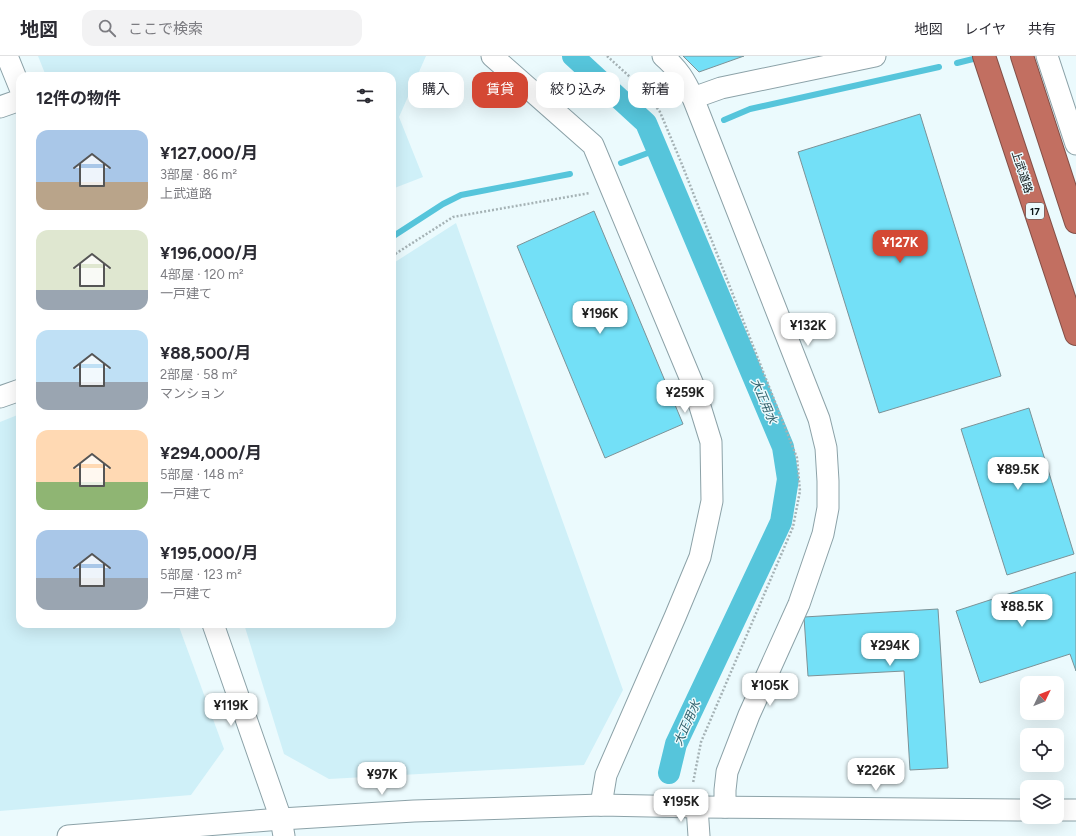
<!DOCTYPE html>
<html lang="ja">
<head>
<meta charset="utf-8">
<style>
	body { margin:0; font-family:Figtree,"Noto Sans JP",sans-serif; background:#f2f2f3; color:#2b2b33; height:100vh; display:flex; flex-direction:column; font-size:15px; white-space:nowrap }
	* { box-sizing:border-box; margin:0 }
	p { font-size:13px; color:#7c7c81 }
	.icon { flex:none; width:22px; height:22px; fill:none; stroke:currentColor; stroke-width:2; stroke-linecap:round; stroke-linejoin:round }
	.map { position:relative; flex:1; overflow:hidden }
	.panel { position:absolute; left:16px; top:16px; width:380px; height:556px; display:flex; flex-direction:column; background:#fff; border-radius:12px; box-shadow:0 4px 16px #0002 }
	.panel>* { flex:none }
	.top-card { position:absolute; left:408px; top:16px; width:380px; height:36px; display:flex; gap:8px }
	.needle { width:26px; rotate:47deg }
	.controls { position:absolute; left:1020px; top:620px; display:grid; gap:8px }
	.controls a { display:grid; place-items:center; width:44px; height:44px; border-radius:8px; background:#fff; box-shadow:0 4px 16px #0002; font-size:20px }
	.price { position:absolute; translate:-50% -34px; padding:0 9px; border-radius:8px; background:#fff; color:#222; font-size:13px; line-height:26px; filter:drop-shadow(0 1px 2px #0008) }
	.price::after { content:''; position:absolute; left:50%; top:24px; width:12px; height:9px; margin-left:-6px; background:inherit; clip-path:polygon(0 0,100% 0,50% 100%) }
	.price.selected { background:#d44834; color:#fff }
	ul { padding:0; list-style:none }
	li { display:flex; align-items:center; gap:12px; height:100px; padding:0 20px }
	li span { display:grid; place-items:center; flex:none; width:112px; height:80px; border-radius:12px; color:#555 }
	li>.icon { margin-inline-start:auto }
	span .icon { width:48px; height:48px; fill:#fffc; stroke-width:1 }
	li b { font-size:17px }
	h2 { display:flex; justify-content:space-between; align-items:center; height:48px; padding:0 20px; font-size:17px }
	.tag { padding:0 14px; border-radius:12px; background:#fff; box-shadow:0 4px 16px #0002; font-size:14px; line-height:36px }
	.tag.selected { background:#d44834; color:#fff }
	header { display:flex; align-items:center; gap:24px; box-sizing:border-box; height:56px; padding:0 20px; background:#fff; border-bottom:1px solid #e1e1e2 }
	header strong { font-size:19px }
	nav { display:flex; gap:22px; margin-inline-start:auto; font-size:14px }
	.search { width:280px; height:36px; background:#f2f2f3; display:flex; align-items:center; gap:10px; box-sizing:border-box; padding:0 14px; border-radius:12px; color:#7c7c81; font-size:15px }
	.map>svg:first-child { display:block }
	.built { fill:#cff0f8 }
	.lines { fill:none; stroke-linecap:round; stroke-linejoin:round }
	.stream { stroke:#56c5db; stroke-width:6 }
	.canal { stroke:#56c5db; stroke-width:22 }
	.building { fill:#73e0f7; stroke:#7c9297 }
	.minor-casing { stroke:#8ca2a8; stroke-width:23 }
	.highway-casing { stroke:#824f47; stroke-width:24 }
	.path { stroke:#a5b2b5; stroke-width:2.5; stroke-dasharray:2 2; stroke-linecap:butt }
	.minor { stroke:#fff; stroke-width:21 }
	.highway { stroke:#c26f61; stroke-width:22 }
	.labels { text-anchor:middle; dominant-baseline:central; stroke-width:3; stroke-linejoin:round; paint-order:stroke }
	.shield { fill:#ebfafd; stroke:#4e595b; stroke-width:1 }
	.shield-label { font-size:10px; font-weight:bold; fill:#0b1416 }
	.street-label { font-size:11px; fill:#0b1416; stroke:#ebfafd }
	.water-label { font-size:12px; font-style:italic; fill:#305f69; stroke:#ebfafd }
</style>
</head>
<body>
<header>
<strong>地図</strong>
<div class="search"><svg class="icon" aria-label="search" viewBox="0 0 24 24"><circle cx="10" cy="10" r="6"/><path d="M15 15l6 6"/></svg>ここで検索</div>
<nav><a>地図</a><a>レイヤ</a><a>共有</a></nav>
</header>
<div class="map">
<svg width="1076" height="780" viewBox="0 0 1076 780">
	<rect width="100%" height="100%" fill="#ebfafd"/>
	<g class="built">
		<polygon points="38,0 426,0 399,61 423,121 392,133 392,20 46,20"/>
		<polygon points="456,167 623,634 584,709 329,723 284,698 244,568 392,568 392,208"/>
		<polygon points="20,358 20,568 178,568 224,693 191,739 0,755 0,366"/>
	</g>
	<g class="lines">
		<g class="stream">
			<polyline points="957,7 981,1"/>
			<polyline points="724,64 750,53 939,11"/>
			<polyline points="621,107 648,97"/>
			<polyline points="392,181 443,148 461,139 570,118"/>
		</g>
		<polyline class="canal" points="573,0 646,67 783,391 788,423 781,466 676,688 669,717"/>
	</g>
	<g class="building">
		<polygon points="683,0 744,0 699,16"/>
		<polygon points="920,58 1001,320 879,357 798,96"/>
		<polygon points="594,155 683,368 605,402 517,190"/>
		<polygon points="1029,352 1074,498 1007,519 961,373"/>
		<polygon points="1076,516 1076,615 1070,598 980,627 956,555"/>
		<polygon points="938,553 948,712 910,714 904,615 808,620 804,561"/>
	</g>
	<g class="lines">
		<g class="minor-casing">
			<g id="minor">
				<polyline points="7,0 20,32"/>
				<polyline points="492,0 593,89 694,331 711,386 712,445 700,501 675,561 606,719 601,749"/>
				<path d="M663,0C678,13 685,24 693,42L819,363L826,392L828,425V452L823,478L799,548L749,659L727,716L725,734V751"/>
				<polyline points="1047,0 1076,88"/>
				<polyline points="693,42 721,32 875,0"/>
				<polyline points="0,51 20,44"/>
				<polyline points="0,341 20,334"/>
				<polyline points="213,568 281,763 284,780"/>
				<polyline points="697,751 699,780"/>
				<polyline points="1057,754 1076,754"/>
				<polyline points="68,780 281,763 414,755 601,749 697,751 1027,754"/>
			</g>
		</g>
		<g class="highway-casing">
			<g id="highway">
				<polyline points="984,0 1076,278"/>
				<polyline points="1022,0 1076,166"/>
			</g>
		</g>
		<g class="path">
			<polyline points="607,0 641,31 660,56 681,106 797,402 800,435 793,471 701,686 693,727"/>
			<polyline points="392,200 453,161 590,137"/>
		</g>
		<use href="#minor" class="minor"/>
		<use href="#highway" class="highway"/>
	</g>
	<g class="labels">
		<rect class="shield" x="1026" y="147" width="18" height="16" rx="3"/>
		<g class="shield-label">
			<text x="1035" y="155">17</text>
		</g>
		<g class="street-label">
			<text transform="translate(1022 116) rotate(72)">上武道路</text>
		</g>
		<g class="water-label">
			<text transform="translate(764 345) rotate(67)">大正用水</text>
			<text transform="translate(687 667) rotate(-66)">大正用水</text>
		</g>
	</g>
</svg>
<div class="controls">
<a><svg class="needle" viewBox="-14 -14 28 28"><path d="M0-13l5 13h-10z" fill="#e53935"/><path d="M0 13l5-13h-10z" fill="#7c7c81"/></svg></a>
<a><svg class="icon" aria-label="locate" viewBox="0 0 24 24"><circle cx="12" cy="12" r="6"/><path d="M12 2v4M12 18v4M2 12h4M18 12h4"/></svg></a>
<a><svg class="icon" aria-label="layers" viewBox="0 0 24 24"><path d="M12 4l9 5-9 5-9-5zM3 14l9 5 9-5"/></svg></a>
</div>
<b class="price selected" style="left:900px;top:208px">¥127K</b>
<b class="price" style="left:600px;top:279px">¥196K</b>
<b class="price" style="left:808px;top:291px">¥132K</b>
<b class="price" style="left:685px;top:358px">¥259K</b>
<b class="price" style="left:1018px;top:435px">¥89.5K</b>
<b class="price" style="left:1022px;top:572px">¥88.5K</b>
<b class="price" style="left:890px;top:611px">¥294K</b>
<b class="price" style="left:770px;top:651px">¥105K</b>
<b class="price" style="left:231px;top:671px">¥119K</b>
<b class="price" style="left:876px;top:736px">¥226K</b>
<b class="price" style="left:382px;top:740px">¥97K</b>
<b class="price" style="left:681px;top:767px">¥195K</b>
<div class="top-card">
<a class="tag">購入</a>
<a class="tag selected">賃貸</a>
<a class="tag">絞り込み</a>
<a class="tag">新着</a>
</div>
<section class="panel">
<h2>12件の物件<svg class="icon" aria-label="filters" viewBox="0 0 24 24"><path d="M4 7h16M4 17h16"/><circle cx="9" cy="7" r="2"/><circle cx="15" cy="17" r="2"/></svg></h2>
<ul>
<li><span style="background:linear-gradient(#a9c7e8 65%,#b9a48a 0)"><svg class="icon" aria-label="home" viewBox="0 0 24 24"><path d="M3 11l9-7 9 7M6 9v11h12V9"/></svg></span><div><b>¥127,000/月</b><p>3部屋 · 86 m²</p><p>上武道路</p></div></li>
<li><span style="background:linear-gradient(#dfe7d0 75%,#9aa5b1 0)"><svg class="icon" aria-label="home" viewBox="0 0 24 24"><path d="M3 11l9-7 9 7M6 9v11h12V9"/></svg></span><div><b>¥196,000/月</b><p>4部屋 · 120 m²</p><p>一戸建て</p></div></li>
<li><span style="background:linear-gradient(#bfe0f5 65%,#9aa5b1 0)"><svg class="icon" aria-label="home" viewBox="0 0 24 24"><path d="M3 11l9-7 9 7M6 9v11h12V9"/></svg></span><div><b>¥88,500/月</b><p>2部屋 · 58 m²</p><p>マンション</p></div></li>
<li><span style="background:linear-gradient(#ffd9b3 65%,#8fb573 0)"><svg class="icon" aria-label="home" viewBox="0 0 24 24"><path d="M3 11l9-7 9 7M6 9v11h12V9"/></svg></span><div><b>¥294,000/月</b><p>5部屋 · 148 m²</p><p>一戸建て</p></div></li>
<li><span style="background:linear-gradient(#a9c7e8 60%,#9aa5b1 0)"><svg class="icon" aria-label="home" viewBox="0 0 24 24"><path d="M3 11l9-7 9 7M6 9v11h12V9"/></svg></span><div><b>¥195,000/月</b><p>5部屋 · 123 m²</p><p>一戸建て</p></div></li>
</ul>
</section>
</div>
</body>
</html>
